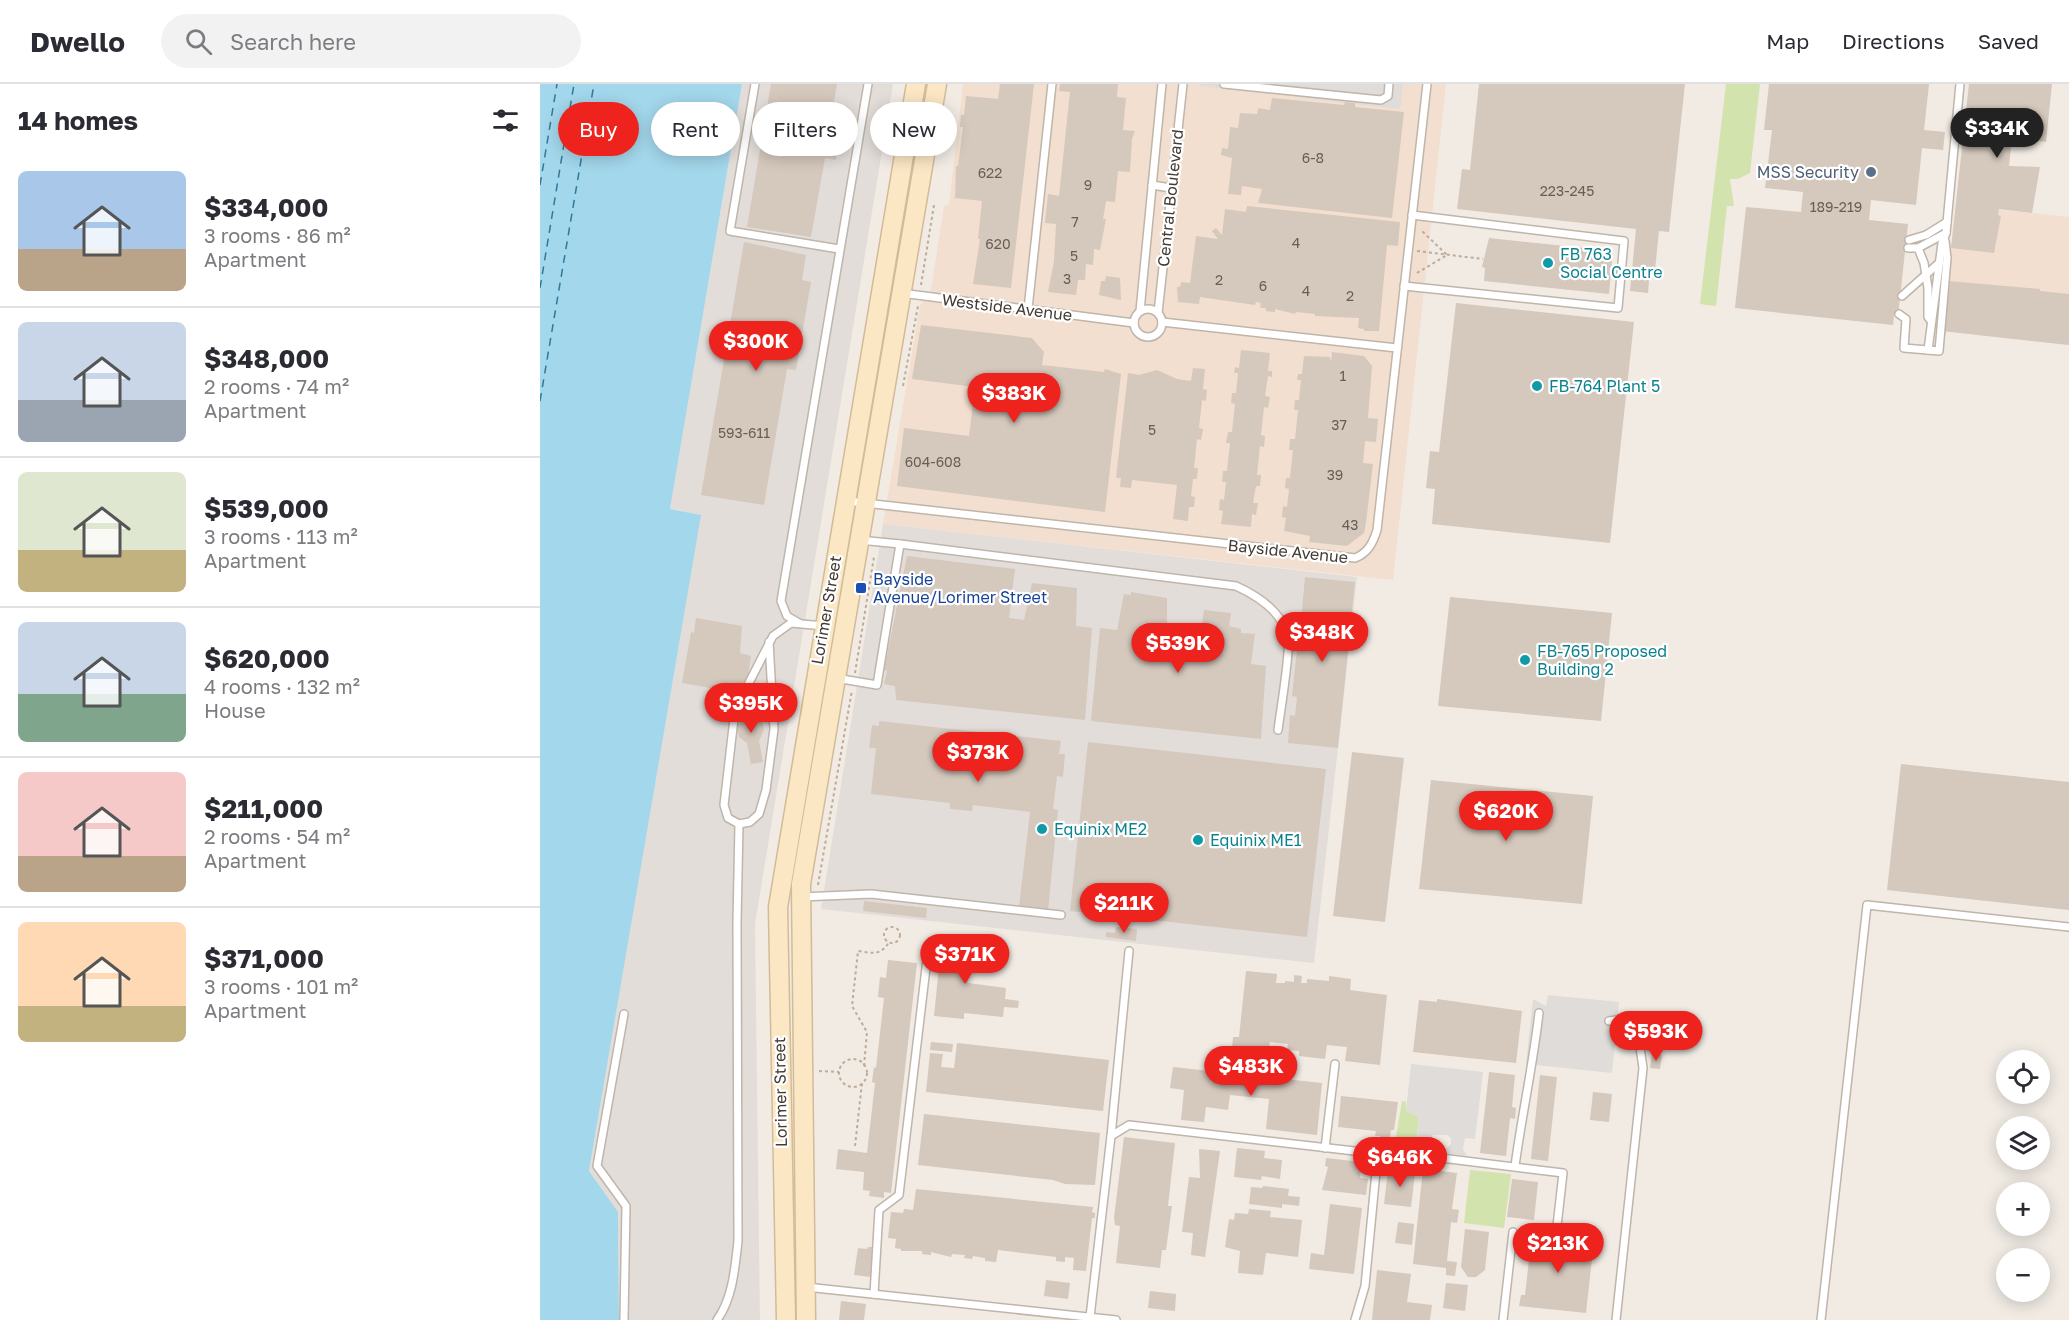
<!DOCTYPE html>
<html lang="en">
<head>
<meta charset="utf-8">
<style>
	body { margin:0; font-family:"Golos Text",sans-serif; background:#f2f2f3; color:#2b2b33; height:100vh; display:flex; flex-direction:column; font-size:22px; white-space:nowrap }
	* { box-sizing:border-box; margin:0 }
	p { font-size:20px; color:#7c7c81 }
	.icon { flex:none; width:33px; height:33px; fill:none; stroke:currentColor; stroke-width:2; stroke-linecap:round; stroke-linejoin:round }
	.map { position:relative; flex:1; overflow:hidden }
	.side { display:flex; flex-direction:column; background:#fff; width:540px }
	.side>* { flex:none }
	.banner { position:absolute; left:18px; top:18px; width:570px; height:54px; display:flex; gap:12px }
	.controls { position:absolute; left:1456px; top:966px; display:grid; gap:12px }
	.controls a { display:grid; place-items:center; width:54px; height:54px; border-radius:50%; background:#fff; box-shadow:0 3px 15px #0003; font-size:30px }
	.price { position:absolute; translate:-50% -51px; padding:0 14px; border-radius:21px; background:#ee231e; color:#fff; font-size:20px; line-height:39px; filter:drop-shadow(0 2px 3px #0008) }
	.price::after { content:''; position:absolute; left:50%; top:36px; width:18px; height:14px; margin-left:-9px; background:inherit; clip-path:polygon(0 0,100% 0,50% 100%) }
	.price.current { background:#222; color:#fff }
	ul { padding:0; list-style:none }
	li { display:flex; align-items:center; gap:18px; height:150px; padding:0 18px }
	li+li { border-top:2px solid #e1e1e2 }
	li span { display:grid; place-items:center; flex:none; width:168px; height:120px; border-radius:9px; color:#555 }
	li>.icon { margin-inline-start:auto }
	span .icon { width:72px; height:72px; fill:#fffc; stroke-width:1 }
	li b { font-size:26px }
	h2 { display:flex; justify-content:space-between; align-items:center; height:72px; padding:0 18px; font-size:26px }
	.tag { padding:0 21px; border-radius:27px; background:#fff; box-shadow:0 3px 15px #0003; font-size:21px; line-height:54px }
	.tag.current { background:#ee231e; color:#fff }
	header { display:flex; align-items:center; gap:36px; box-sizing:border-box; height:84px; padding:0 30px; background:#fff; border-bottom:2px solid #e1e1e2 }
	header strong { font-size:28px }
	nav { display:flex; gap:33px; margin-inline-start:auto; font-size:21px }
	.search { width:420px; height:54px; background:#f2f2f3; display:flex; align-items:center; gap:15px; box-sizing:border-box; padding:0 21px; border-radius:33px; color:#7c7c81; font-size:22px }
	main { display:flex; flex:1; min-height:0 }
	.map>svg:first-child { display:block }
	.commercial { fill:#f2dfcf }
	.industrial { fill:#e3ddd9 }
	.green { fill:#d2e3ae }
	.parking { fill:#dfdcd9 }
	.water { fill:#a3d7eb }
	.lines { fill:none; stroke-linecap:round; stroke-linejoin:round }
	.ferry { stroke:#307999; stroke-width:1.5; stroke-dasharray:8 6; stroke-linecap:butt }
	.building { fill:#d5c8bd }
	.service-casing { stroke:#bfb5aa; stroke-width:10 }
	.secondary-casing { stroke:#d2bb98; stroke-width:21 }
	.path { stroke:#bdac99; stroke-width:2; stroke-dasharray:3 3; stroke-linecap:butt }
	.service { stroke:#fff; stroke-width:7 }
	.secondary { stroke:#fbe7c4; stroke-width:18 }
	.service-dot { fill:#5c6f8a; stroke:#fff; stroke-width:2 }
	.culture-dot { fill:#0f9aa8; stroke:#fff; stroke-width:2 }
	.transit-dot { fill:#1a4fb4; stroke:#fff; stroke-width:2 }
	.labels { text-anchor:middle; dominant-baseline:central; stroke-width:4.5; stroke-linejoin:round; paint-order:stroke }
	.number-label { font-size:14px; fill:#685e56 }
	.service-label { font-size:16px; fill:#4e5e75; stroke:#fff; text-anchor:end }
	.street-label { font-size:16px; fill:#433b34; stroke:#fff }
	.culture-label { font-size:16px; fill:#0d838f; stroke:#fff; text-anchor:start }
	.transit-label { font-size:16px; fill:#164399; stroke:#fff; text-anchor:start }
</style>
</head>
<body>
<header>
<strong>Dwello</strong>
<div class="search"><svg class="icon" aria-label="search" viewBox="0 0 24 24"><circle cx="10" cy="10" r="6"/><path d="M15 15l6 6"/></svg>Search here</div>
<nav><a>Map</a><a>Directions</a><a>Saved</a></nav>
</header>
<main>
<section class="side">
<h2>14 homes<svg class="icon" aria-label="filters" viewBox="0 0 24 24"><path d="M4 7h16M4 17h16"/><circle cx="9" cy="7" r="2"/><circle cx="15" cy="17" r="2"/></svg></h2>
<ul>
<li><span style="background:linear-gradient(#a9c7e8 65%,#b9a48a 0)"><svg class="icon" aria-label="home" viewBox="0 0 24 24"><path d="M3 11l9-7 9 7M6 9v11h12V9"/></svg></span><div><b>$334,000</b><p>3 rooms · 86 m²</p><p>Apartment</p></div></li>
<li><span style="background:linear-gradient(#c9d6e8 65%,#9aa5b1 0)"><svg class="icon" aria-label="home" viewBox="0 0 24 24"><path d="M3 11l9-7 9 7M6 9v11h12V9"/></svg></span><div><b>$348,000</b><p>2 rooms · 74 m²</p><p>Apartment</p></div></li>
<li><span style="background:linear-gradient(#dfe7d0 65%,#c2b280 0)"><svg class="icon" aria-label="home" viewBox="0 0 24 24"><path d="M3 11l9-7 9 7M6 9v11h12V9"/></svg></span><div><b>$539,000</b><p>3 rooms · 113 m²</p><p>Apartment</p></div></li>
<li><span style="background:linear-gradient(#c9d6e8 60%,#7fa58c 0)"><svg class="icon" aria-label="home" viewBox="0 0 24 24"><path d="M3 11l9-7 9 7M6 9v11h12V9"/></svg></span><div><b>$620,000</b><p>4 rooms · 132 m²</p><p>House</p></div></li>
<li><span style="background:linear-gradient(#f6c9c9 70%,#b9a48a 0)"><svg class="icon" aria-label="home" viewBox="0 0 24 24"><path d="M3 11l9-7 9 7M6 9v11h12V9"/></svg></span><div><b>$211,000</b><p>2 rooms · 54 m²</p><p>Apartment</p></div></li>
<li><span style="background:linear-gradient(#ffd9b3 70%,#c2b280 0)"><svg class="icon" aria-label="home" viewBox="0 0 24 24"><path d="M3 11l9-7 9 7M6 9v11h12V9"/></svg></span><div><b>$371,000</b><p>3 rooms · 101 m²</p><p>Apartment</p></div></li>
</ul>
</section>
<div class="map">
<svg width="1529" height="1236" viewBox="0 0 1529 1236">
	<rect width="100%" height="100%" fill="#f1ebe4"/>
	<g class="commercial">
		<polygon points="423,0 906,0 853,496 343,440 380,221 391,206 404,122 409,121"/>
		<polygon points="1416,121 1529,133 1529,261 1402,247"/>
	</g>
	<g class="industrial">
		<polygon points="202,0 353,0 215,840 220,1236 79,1236 78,1128 49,1087 160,431 130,425"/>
		<polygon points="343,440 817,493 774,879 281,825"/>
	</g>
	<g class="green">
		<polygon points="1186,0 1220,0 1210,89 1198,95 1190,95 1194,122 1187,122 1176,222 1160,220"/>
		<polygon points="862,1017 866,1018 866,1027 877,1032 879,1037 875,1061 867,1065 856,1053"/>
		<polygon points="930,1086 971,1090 964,1144 924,1139"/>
	</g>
	<g class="parking">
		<polygon points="660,0 863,0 860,25 660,2"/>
		<polygon points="1008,911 1079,918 1072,989 986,980 993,915 1006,922"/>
		<polygon points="871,980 943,988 935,1055 925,1054 923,1065 927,1072 903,1069 911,1060 911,1054 907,1051 892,1051 891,1063 896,1068 870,1064 877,1052 879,1037 877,1032 866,1027"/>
	</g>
	<polygon class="water" points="0,0 202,0 130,425 161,431 49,1087 78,1128 79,1236 0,1236"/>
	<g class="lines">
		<g class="ferry">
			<polyline points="0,101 17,0"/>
			<polyline points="0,204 34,0"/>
			<polyline points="0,317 54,0"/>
		</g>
	</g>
	<g class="building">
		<polygon points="231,0 297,0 291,36 302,38 296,76 285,74 271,153 207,143"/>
		<polygon points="460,0 494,0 471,204 433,200 440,155 438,155 442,117 415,114 416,82 418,82 423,43 420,43 421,31 424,31 426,12 458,15"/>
		<polygon points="520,0 578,0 577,13 586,14 583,46 595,47 592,55 590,88 578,87 575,118 566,117 563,135 566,135 560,166 554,165 553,181 546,180 545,196 538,196 536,211 508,208 514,177 516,140 505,139 508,110 519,112 530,8 519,7"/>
		<polygon points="939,0 1145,0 1129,148 1119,147 1115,186 1110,185 1108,209 1090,207 1096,145 917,125 922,85 930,86"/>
		<polygon points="1229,0 1389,0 1384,46 1405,48 1403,66 1382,64 1376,121 1331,116 1329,136 1368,140 1358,232 1354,231 1353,241 1195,224 1206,123 1261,128 1263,108 1225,104 1232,46 1224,46"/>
		<polygon points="1429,0 1512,0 1506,58 1472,54 1469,82 1500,83 1492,129 1459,125 1458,131 1461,132 1454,169 1411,164"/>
		<polygon points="732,14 804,21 805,18 815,19 815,23 864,28 852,134 718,119 722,105 702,102 701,111 688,110 692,74 681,71 682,64 688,65 690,43 698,44 700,29 717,30 718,24 730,26"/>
		<polygon points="707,122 860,138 858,162 847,161 839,247 824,247 824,245 818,244 819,234 775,232 775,230 756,228 755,230 735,225 735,228 726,227 726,224 720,224 721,219 716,218 715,221 660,213 659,220 638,218 637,203 640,203 641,198 650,199 656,152 678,155 672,147 676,144 682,151 685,125 706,128"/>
		<polygon points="949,154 1073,167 1069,210 944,197 945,184 942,183"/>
		<polygon points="204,158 266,171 262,196 271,198 256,286 247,285 224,421 161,411"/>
		<polygon points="566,192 580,194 581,216 559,211 561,197 565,197"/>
		<polygon points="1408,197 1500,205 1500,207 1529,210 1529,261 1402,247"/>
		<polygon points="916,219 1094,238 1070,459 892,440 895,405 886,404 890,367 899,368"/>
		<polygon points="381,241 492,254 504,268 502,281 564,288 565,285 581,290 565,428 357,402 364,344 429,352 435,303 372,295"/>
		<polygon points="701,266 730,269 728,287 732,287 732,293 728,292 725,312 730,313 728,324 724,323 721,351 725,352 724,363 720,362 717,391 721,391 720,402 716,402 713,419 718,419 716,431 712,430 711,443 681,440 683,427 679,426 680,415 684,416 686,398 682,398 683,387 687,387 690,359 686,359 688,348 692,348 695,320 691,319 692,309 696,309 698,289 694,289 695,283 699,284"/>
		<polygon points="792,268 824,272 832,282 828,334 838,335 836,358 825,357 823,379 833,380 826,439 824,449 807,462 769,458 770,452 744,447 746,434 742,433 743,422 747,423 749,405 745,404 746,394 750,394 753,366 749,366 750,355 755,355 758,326 754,326 755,316 759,316 761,296 757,296 758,290 762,290 764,272 790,273 791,278"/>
		<polygon points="653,284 665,285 663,305 667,306 666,317 662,316 659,344 663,345 661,356 657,355 654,384 658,384 657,395 653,395 651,412 655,413 654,423 649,423 648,437 633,435 637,401 592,396 591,404 580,403 581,394 576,394 588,289 599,291 617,286 637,295 651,297"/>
		<polygon points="367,472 475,485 469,534 484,536 492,499 537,504 536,542 552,544 545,636 356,616 355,602 344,600 347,587 344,586"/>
		<polygon points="765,493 815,498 798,664 748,659 750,631 755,632 757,613 752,612 758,557 763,558 765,538 761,538"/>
		<polygon points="591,508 627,514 627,552 660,556 664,526 691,529 689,542 701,545 701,549 715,550 711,580 726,582 721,655 551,637 560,544 577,546 584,510 591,511"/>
		<polygon points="910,513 1072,529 1061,637 898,622"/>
		<polygon points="156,534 202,542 200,569 211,572 205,610 142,599 151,548 154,549"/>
		<polygon points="212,622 214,633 222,638 224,646 219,657 223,678 211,680 207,659 199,653 197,644 202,635 200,624"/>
		<polygon points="339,637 521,657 519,670 525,670 523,693 517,692 513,725 518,726 508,827 479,823 490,728 433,721 432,727 410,725 410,719 331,710 336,664 329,664 332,641 339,642"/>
		<polygon points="548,658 786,685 767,853 530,827"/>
		<polygon points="812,668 864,674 845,838 793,832"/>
		<polygon points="1361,680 1529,698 1529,826 1347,806"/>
		<polygon points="891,696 1053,712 1042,820 879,805"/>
		<polygon points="324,817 387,824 386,834 323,827"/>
		<polygon points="576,843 597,845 596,857 566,853 566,848 575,849"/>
		<polygon points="402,853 432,856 431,870 444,872 443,879 430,878 428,899 466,904 465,915 479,917 478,924 464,923 463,933 424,929 424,935 394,932"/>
		<polygon points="348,876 377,879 351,1109 344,1108 344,1114 329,1112 330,1107 323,1106 324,1088 296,1085 298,1065 327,1069 335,999 332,998 334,983 336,984 344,914 338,913 340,893 346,894"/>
		<polygon points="706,887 737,890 736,899 745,899 745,897 754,898 754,891 762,892 761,899 767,899 767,895 789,897 789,892 811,895 810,906 847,911 840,981 805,977 807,963 787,961 785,975 759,972 759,967 747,966 748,960 730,958 728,969 692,965 693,953 699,953"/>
		<polygon points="897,915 982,927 976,979 873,968 879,916 897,918"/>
		<polygon points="1108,954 1124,956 1122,968 1107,967"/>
		<polygon points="391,958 413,960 412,968 390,966"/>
		<polygon points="417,959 569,976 563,1027 386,1008 390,969 403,970 401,983 414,984"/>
		<polygon points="1112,970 1122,971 1120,985 1110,984"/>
		<polygon points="633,983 782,999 777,1051 726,1045 729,1015 690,1011 688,1026 666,1023 664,1038 641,1036 644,1006 630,1004"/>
		<polygon points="949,988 975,991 972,1023 976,1024 975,1035 970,1034 966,1072 940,1069"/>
		<polygon points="1000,991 1017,993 1008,1077 991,1075"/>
		<polygon points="1053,1008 1072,1010 1069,1038 1050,1036"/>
		<polygon points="801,1012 858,1018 854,1046 851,1046 849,1061 839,1059 840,1052 835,1052 836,1047 798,1043"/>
		<polygon points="384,1030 560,1049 555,1101 525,1100 513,1096 378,1081"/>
		<polygon points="584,1053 635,1059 628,1122 632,1122 626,1166 622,1166 620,1184 576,1179 580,1142 575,1141 574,1134"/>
		<polygon points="697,1064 725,1067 724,1074 742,1076 740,1095 722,1092 721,1096 694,1093"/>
		<polygon points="659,1065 680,1067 665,1173 651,1171 653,1149 642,1148 649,1093 660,1094"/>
		<polygon points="786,1074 822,1078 820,1094 828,1095 826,1111 782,1106 788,1083 785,1082"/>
		<polygon points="883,1085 917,1089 912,1125 919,1126 917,1139 911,1138 907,1177 917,1178 915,1192 906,1191 906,1184 873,1180"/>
		<polygon points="848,1086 875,1089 871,1123 844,1120"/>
		<polygon points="972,1095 998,1098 994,1136 967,1133"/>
		<polygon points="723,1102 749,1105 748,1112 760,1113 759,1122 742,1120 742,1124 709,1120 711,1103 722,1104"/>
		<polygon points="376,1105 553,1123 552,1128 555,1129 555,1134 552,1134 546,1187 533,1186 534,1174 525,1173 525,1178 516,1177 516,1173 458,1166 456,1178 445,1177 445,1174 433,1172 432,1175 424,1174 425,1171 412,1170 411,1173 391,1168 391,1171 382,1170 382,1167 361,1167 361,1165 355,1164 356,1155 348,1154 351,1128 363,1129 364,1125 373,1126"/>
		<polygon points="790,1120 822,1124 814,1190 769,1185 771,1169 784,1171"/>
		<polygon points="709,1125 731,1127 730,1133 762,1136 758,1173 726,1169 723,1191 698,1189 700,1167 685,1163 689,1135 694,1136 695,1129 708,1130"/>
		<polygon points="858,1138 874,1140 872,1161 855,1159"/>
		<polygon points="925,1145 949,1148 945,1186 936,1193 928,1193 921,1183"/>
		<polygon points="992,1150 1054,1157 1046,1229 979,1222 981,1211 985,1211"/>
		<polygon points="328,1163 334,1163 331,1193 314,1191 318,1164 327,1165"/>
		<polygon points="837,1186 871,1190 867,1218 892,1221 890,1236 832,1236"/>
		<polygon points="506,1196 530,1199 528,1215 504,1212"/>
		<polygon points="906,1199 928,1201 925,1227 903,1224"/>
		<polygon points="610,1207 636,1210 635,1227 608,1224"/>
		<polygon points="301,1217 326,1220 324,1236 299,1236"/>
	</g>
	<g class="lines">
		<g class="service-casing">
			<g id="service">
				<polyline points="215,0 190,147 299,165"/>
				<polyline points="684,0 841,16 848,12 849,0"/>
				<polyline points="612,101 631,104"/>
				<polyline points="1369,156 1386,151 1407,138"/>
				<polyline points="1368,164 1378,164 1406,149"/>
				<polyline points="1378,164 1384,179 1388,204 1388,233 1391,237"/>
				<polyline points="864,202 1078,224 1084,157 872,131"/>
				<polyline points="361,209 594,239"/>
				<polyline points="1362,212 1399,179"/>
				<circle cx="608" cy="239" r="14"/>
				<polyline points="488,225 512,0"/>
				<polyline points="600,227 622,0"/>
				<polyline points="618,229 643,0"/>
				<polyline points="1359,230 1366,235 1364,264 1399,267 1407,174 1405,157"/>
				<polyline points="622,238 857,264"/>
				<polyline points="1388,266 1402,159 1406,149 1420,0"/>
				<path d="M307,417L815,474C828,469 833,459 837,446L887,0"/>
				<path d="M360,460L696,502C718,512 742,527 748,553C751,566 740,629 738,646"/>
				<polyline points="259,539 247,532 241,517 328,0"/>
				<polyline points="229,558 234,645 226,706 219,730 210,738 199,740 188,734 184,721 195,626 233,552 251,539 284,542"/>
				<polyline points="296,594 337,601 360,460 319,456"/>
				<polyline points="261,813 331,810 521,831"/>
				<polyline points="84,930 57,1082 86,1122 84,1236"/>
				<polyline points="1069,937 1083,935 1097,943 1103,984 1076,1236"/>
				<polyline points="571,1052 589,867"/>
				<polyline points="785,1064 795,980"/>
				<polyline points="823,1068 861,1069 1023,1089 1017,1142"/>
				<path d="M975,1082C982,1030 993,981 999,929"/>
				<polyline points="266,1203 576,1236"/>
				<polyline points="334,1210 339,1126 359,1111 388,867"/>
				<polyline points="550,1233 571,1052 589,1041 823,1068 836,1088 825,1202 815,1236"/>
				<path d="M177,1236C193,1214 195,1183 198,1157L197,838L199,740"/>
				<polyline points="963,1236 973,1148"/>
				<polyline points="1281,1236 1327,821 1529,843"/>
			</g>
		</g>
		<g class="secondary-casing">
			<g id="secondary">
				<polyline points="246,1236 238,823 376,0"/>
				<polyline points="266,1236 261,800 397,0"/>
			</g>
		</g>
		<g class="path">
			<polyline points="877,167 943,175"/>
			<polyline points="877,189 907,171 882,147"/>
			<polyline points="381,201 394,121"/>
			<polyline points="363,302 378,222"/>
			<polyline points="315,589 334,473"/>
			<polyline points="278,801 312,606"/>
			<circle cx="352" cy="851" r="8"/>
			<circle cx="313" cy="989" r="14"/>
			<path d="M324,982L327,948L312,922L318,867C332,869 341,872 349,858"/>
			<polyline points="279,987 299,988"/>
			<polyline points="315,1062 322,999"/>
		</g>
		<use href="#service" class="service"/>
		<use href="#secondary" class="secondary"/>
	</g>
	<circle class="service-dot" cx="1331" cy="88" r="6"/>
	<g class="culture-dot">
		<circle cx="1008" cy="179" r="6"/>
		<circle cx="997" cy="302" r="6"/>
		<circle cx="985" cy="576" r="6"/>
		<circle cx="502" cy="745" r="6"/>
		<circle cx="658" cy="756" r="6"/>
	</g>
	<rect class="transit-dot" x="315" y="498" width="12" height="12" rx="3"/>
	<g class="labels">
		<g class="number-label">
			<text x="773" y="73">6-8</text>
			<text x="450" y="88">622</text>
			<text x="548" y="100">9</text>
			<text x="1027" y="106">223-245</text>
			<text x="1296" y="122">189-219</text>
			<text x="535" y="137">7</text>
			<text x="756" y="158">4</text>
			<text x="458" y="159">620</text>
			<text x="534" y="171">5</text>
			<text x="527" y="194">3</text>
			<text x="679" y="195">2</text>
			<text x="723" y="201">6</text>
			<text x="766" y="206">4</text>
			<text x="810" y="211">2</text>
			<text x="803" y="291">1</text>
			<text x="799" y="340">37</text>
			<text x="612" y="345">5</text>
			<text x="204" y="348">593-611</text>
			<text x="393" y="377">604-608</text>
			<text x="795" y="390">39</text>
			<text x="810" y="440">43</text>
		</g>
		<g class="service-label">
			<text x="1319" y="88">MSS Security</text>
		</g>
		<g class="street-label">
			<text transform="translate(630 114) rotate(-84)">Central Boulevard</text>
			<text transform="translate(467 223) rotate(7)">Westside Avenue</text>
			<text transform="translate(748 467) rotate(6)">Bayside Avenue</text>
			<text transform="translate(286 526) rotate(-80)">Lorimer Street</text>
			<text transform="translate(240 1008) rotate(-91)">Lorimer Street</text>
		</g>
		<g class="culture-label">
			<text x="1020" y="170">FB 763<tspan x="1020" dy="18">Social Centre</tspan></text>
			<text x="1009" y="302">FB-764 Plant 5</text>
			<text x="997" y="567">FB-765 Proposed<tspan x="997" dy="18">Building 2</tspan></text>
			<text x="514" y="745">Equinix ME2</text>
			<text x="670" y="756">Equinix ME1</text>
		</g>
		<g class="transit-label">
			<text x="333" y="495">Bayside<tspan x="333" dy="18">Avenue/Lorimer Street</tspan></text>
		</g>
	</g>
</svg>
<div class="controls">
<a><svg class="icon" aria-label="locate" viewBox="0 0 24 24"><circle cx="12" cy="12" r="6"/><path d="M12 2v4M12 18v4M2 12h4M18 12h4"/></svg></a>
<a><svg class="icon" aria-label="layers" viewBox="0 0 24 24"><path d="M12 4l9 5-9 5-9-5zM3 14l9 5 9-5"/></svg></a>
<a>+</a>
<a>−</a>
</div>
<b class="price current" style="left:1457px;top:75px">$334K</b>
<b class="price" style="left:216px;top:288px">$300K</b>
<b class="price" style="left:474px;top:340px">$383K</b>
<b class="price" style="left:782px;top:579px">$348K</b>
<b class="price" style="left:638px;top:590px">$539K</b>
<b class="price" style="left:211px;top:650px">$395K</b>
<b class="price" style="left:438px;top:699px">$373K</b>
<b class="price" style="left:966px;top:758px">$620K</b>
<b class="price" style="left:584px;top:850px">$211K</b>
<b class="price" style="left:425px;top:901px">$371K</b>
<b class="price" style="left:1116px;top:978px">$593K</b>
<b class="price" style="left:711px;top:1013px">$483K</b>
<b class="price" style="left:860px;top:1104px">$646K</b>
<b class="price" style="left:1018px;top:1190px">$213K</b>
<div class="banner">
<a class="tag current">Buy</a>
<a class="tag">Rent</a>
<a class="tag">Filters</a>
<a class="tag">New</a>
</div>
</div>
</main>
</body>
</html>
